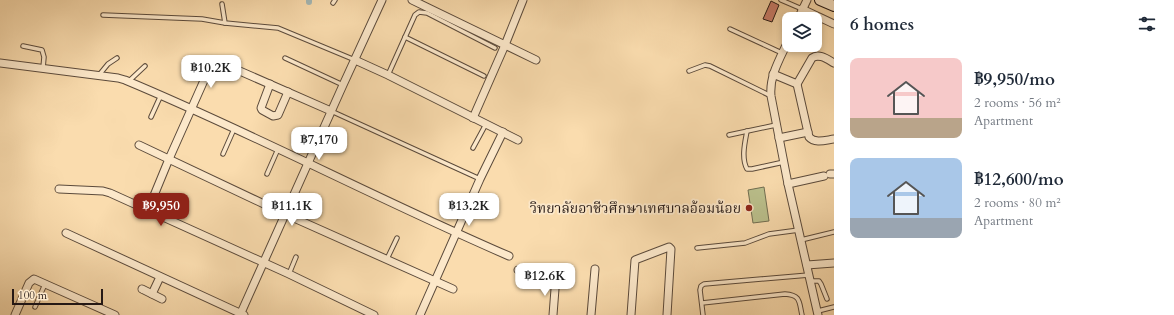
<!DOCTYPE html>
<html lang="en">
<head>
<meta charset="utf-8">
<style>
	body { margin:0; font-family:Cardo,"Noto Serif Thai",serif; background:#f6f6f7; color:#1f2937; height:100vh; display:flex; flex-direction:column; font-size:15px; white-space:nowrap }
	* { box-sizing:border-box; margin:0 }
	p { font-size:13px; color:#747a83 }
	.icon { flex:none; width:22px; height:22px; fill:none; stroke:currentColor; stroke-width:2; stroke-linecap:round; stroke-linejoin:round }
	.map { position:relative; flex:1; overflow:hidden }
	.side { display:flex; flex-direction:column; background:#fff; width:340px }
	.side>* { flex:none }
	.buttons { position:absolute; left:782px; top:12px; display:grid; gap:8px }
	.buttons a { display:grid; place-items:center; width:40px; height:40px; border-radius:8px; background:#fff; box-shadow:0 2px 6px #0003; font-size:20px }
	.scale { position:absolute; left:12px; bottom:10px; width:91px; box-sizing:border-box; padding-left:4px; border:2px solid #261915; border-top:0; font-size:11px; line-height:14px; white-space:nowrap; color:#261915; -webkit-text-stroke:3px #fce8ca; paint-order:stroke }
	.price { position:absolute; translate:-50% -34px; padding:0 9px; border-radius:8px; background:#fff; color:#222; font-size:13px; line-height:26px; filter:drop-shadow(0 1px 2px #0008) }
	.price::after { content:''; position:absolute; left:50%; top:24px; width:12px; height:9px; margin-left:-6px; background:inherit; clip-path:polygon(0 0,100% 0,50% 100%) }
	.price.active { background:#8f2418; color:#fff }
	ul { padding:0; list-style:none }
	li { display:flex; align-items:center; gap:12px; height:100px; padding:0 16px }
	li span { display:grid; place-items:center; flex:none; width:112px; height:80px; border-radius:8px; color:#555 }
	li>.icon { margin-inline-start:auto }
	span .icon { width:48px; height:48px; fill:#fffc; stroke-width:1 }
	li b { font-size:17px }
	h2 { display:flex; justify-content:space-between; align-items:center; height:48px; padding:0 16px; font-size:17px }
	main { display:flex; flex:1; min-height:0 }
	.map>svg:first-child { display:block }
	.green { fill:#bbc18d; stroke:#706d51 }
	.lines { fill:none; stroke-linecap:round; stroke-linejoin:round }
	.canal { stroke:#a4b8b6; stroke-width:6 }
	.building { fill:#cf816f; stroke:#261915 }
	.lane-casing { stroke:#5b4a3b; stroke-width:5.5 }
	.street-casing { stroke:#5b4a3b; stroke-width:9 }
	.secondary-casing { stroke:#261915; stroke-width:12 }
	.lane { stroke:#fce8ca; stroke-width:3.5 }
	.street { stroke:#fce8ca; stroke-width:7 }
	.secondary { stroke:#fce8ca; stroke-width:10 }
	.poi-dot { fill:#8f2418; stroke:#fce8ca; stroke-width:1.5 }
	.labels { text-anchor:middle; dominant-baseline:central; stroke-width:3.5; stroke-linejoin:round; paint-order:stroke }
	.poi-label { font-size:14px; fill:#261915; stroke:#fce8ca; text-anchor:end }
</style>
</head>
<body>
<main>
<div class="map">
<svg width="834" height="315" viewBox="0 0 834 315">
	<rect width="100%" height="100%" fill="#fadcae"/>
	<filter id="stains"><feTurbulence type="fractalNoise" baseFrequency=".005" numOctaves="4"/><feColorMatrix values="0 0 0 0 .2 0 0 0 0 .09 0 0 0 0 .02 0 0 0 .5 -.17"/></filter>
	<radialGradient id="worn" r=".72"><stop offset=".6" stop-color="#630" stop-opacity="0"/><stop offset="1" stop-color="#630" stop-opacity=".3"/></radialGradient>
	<polygon class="green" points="764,187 769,221 753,223 748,190"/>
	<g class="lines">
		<polyline class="canal" points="309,2 309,0"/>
	</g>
	<polygon class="building" points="771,1 779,5 772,22 763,19"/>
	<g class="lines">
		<g class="lane-casing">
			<g id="lane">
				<polyline points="781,0 802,9"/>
				<polyline points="333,3 335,0"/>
				<polyline points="222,4 225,23"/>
				<polyline points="103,15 202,19 225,23 278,28 355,60"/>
				<polyline points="730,29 782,53"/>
				<polyline points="405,37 484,76"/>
				<polyline points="23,46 42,50 44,57 43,68"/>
				<polyline points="285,58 343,85"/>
				<polyline points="689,71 705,65 710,66 771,96"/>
				<polyline points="99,75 108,64 117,58"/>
				<polyline points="388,75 415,15 419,12 427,13 495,48"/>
				<polyline points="129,81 145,66"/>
				<polyline points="331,111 480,179"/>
				<polyline points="151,117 161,95"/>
				<path d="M747,131C745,142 741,158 747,169H752L784,162"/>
				<polyline points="729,135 776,125"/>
				<polyline points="473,148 486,124"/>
				<polyline points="223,154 234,129"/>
				<polyline points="267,174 278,149"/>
				<polyline points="801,240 834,232"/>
				<polyline points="697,248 745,243 769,234 799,230"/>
				<polyline points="387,259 397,238"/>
				<polyline points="289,274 296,257"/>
				<polyline points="810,281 819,281 821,284 827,299"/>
				<path d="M702,303L785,294C801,295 799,302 802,315"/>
				<polyline points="35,307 45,284"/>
				<polyline points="818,311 834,307"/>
				<polyline points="703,315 700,290 701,286 704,284 809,275"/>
			</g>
		</g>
		<g class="street-casing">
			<g id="street">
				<polyline points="412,0 536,60"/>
				<polyline points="802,9 834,24"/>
				<polyline points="798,19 807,0"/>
				<path d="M789,39C781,57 769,75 771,96L788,184L818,315"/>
				<polyline points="355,60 388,75 518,140"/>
				<path d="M0,63L118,78L125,80C255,134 379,200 509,256"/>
				<path d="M773,74L797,84L812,58C819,53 827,59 834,63"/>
				<polyline points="270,84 261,108 262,110 273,116 278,115 288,92"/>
				<path d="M797,84L809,137C815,144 826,140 834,139"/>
				<polyline points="473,118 505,45 523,0"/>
				<polyline points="779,138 808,132"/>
				<polyline points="139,145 285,214 453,289"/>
				<polyline points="830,174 834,174"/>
				<polyline points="788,184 824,176"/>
				<polyline points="59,189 103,191 110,193 289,274 374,315"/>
				<path d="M148,210L169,159L210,67C215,63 219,64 226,65L331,111"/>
				<polyline points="66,233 244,315"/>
				<polyline points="807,265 834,263"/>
				<polyline points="518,270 549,271 556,276 553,315"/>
				<polyline points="142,289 162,299"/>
				<polyline points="152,294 160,277"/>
				<polyline points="15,315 29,283 34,279 115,315"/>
				<polyline points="240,315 343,85 382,0"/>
				<polyline points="420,315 480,179 503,132"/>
				<polyline points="591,315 595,269"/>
				<polyline points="631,315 635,260 669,247 671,249 667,315"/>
			</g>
		</g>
		<g class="secondary-casing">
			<polyline id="secondary" points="820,0 834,6"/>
		</g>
		<use href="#lane" class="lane"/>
		<use href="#street" class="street"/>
		<use href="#secondary" class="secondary"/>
	</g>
	<circle class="poi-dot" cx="749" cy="208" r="4"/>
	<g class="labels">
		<g class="poi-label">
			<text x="741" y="208">วิทยาลัยอาชีวศึกษาเทศบาลอ้อมน้อย</text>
		</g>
	</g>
	<rect width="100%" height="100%" filter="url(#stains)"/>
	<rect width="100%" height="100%" fill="url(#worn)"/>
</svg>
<div class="buttons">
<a><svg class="icon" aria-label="layers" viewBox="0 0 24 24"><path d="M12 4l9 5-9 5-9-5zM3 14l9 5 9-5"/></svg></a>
</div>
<div class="scale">100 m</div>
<b class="price" style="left:211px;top:89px">฿10.2K</b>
<b class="price" style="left:319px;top:161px">฿7,170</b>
<b class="price active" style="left:161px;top:227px">฿9,950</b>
<b class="price" style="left:292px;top:227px">฿11.1K</b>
<b class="price" style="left:469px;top:227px">฿13.2K</b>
<b class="price" style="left:545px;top:297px">฿12.6K</b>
</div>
<section class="side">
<h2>6 homes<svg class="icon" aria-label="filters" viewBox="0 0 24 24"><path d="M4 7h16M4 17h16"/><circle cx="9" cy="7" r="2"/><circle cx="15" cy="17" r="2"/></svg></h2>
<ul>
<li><span style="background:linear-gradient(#f6c9c9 75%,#b9a48a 0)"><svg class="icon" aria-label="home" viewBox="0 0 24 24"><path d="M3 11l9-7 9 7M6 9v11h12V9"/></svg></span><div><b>฿9,950/mo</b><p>2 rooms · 56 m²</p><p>Apartment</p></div></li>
<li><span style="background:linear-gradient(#a9c7e8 75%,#9aa5b1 0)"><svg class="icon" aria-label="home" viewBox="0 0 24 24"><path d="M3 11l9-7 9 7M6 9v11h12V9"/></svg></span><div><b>฿12,600/mo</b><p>2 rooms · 80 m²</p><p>Apartment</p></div></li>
</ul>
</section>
</main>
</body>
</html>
